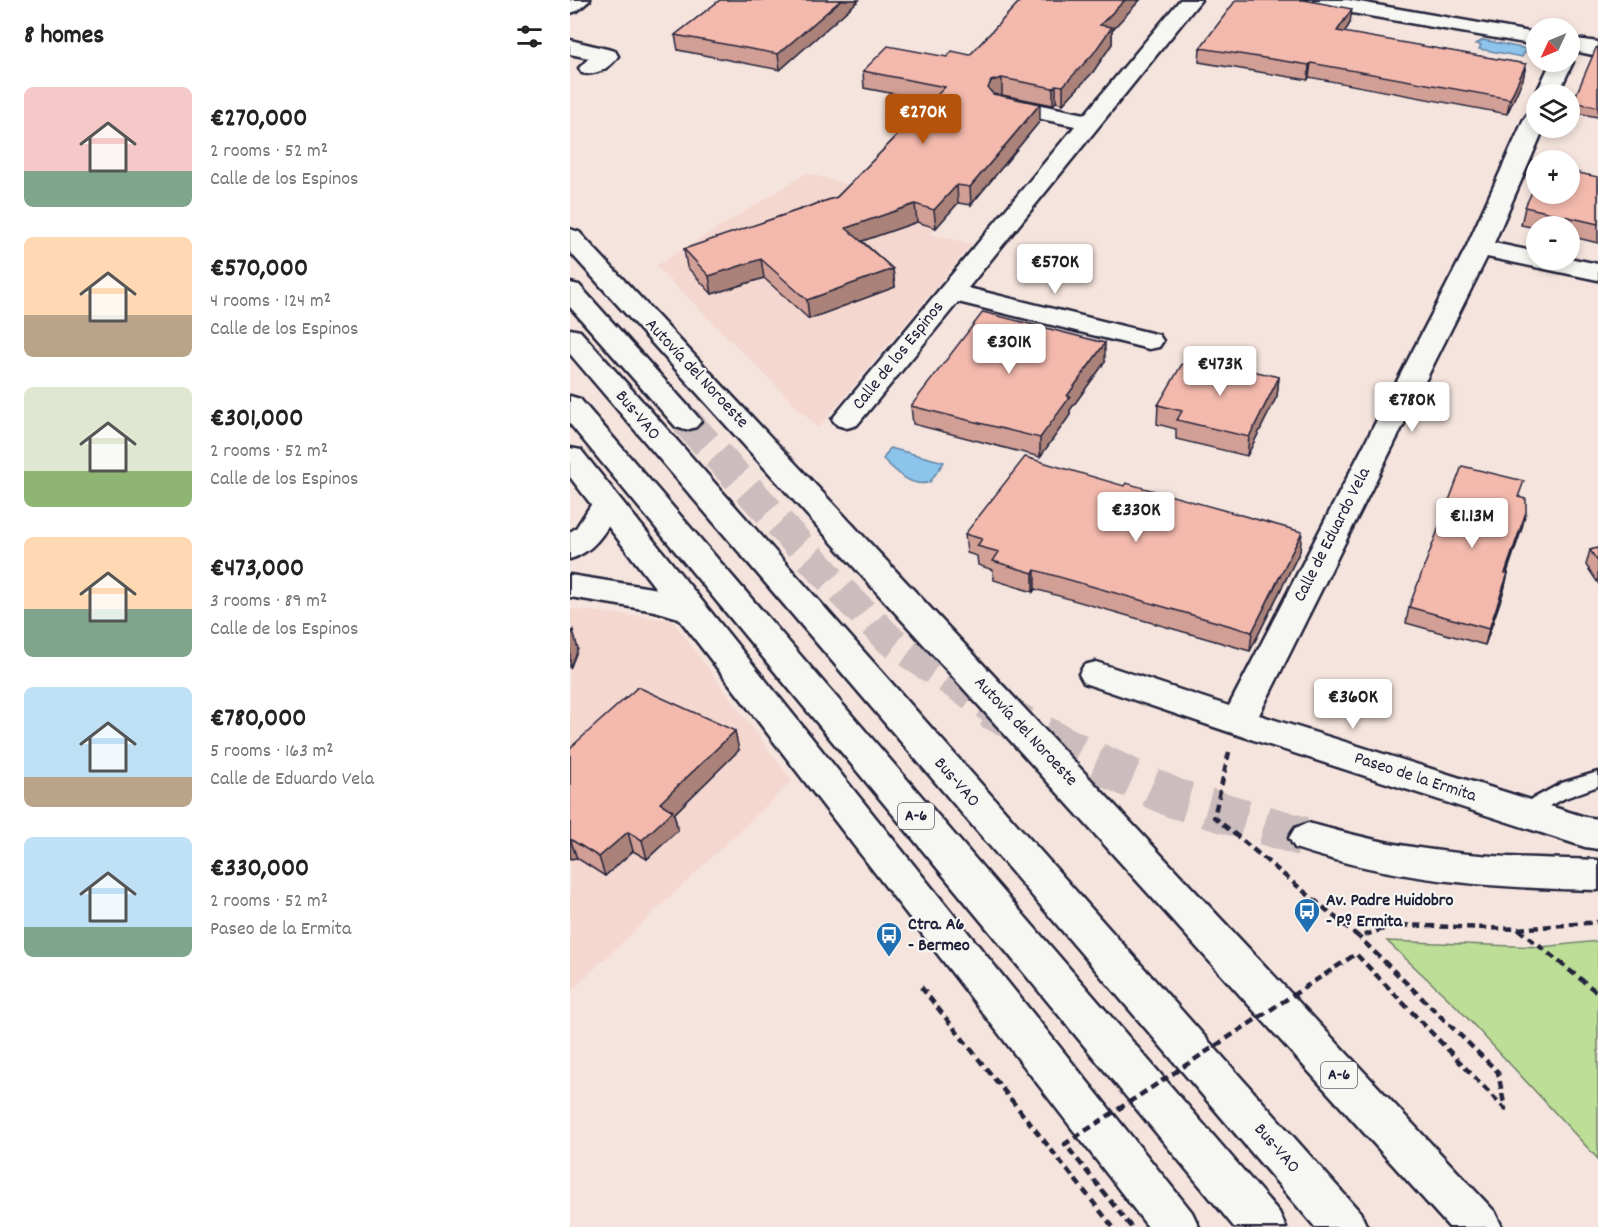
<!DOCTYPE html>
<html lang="en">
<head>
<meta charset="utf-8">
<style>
	body { margin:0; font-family:Dekko,sans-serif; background:#f6f6f6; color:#222; height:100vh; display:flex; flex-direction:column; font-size:22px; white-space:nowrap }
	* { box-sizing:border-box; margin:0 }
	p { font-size:20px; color:#767676 }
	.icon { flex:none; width:33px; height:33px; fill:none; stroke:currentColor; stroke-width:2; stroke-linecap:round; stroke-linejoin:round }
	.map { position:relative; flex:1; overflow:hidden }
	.drawer { display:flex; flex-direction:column; background:#fff; width:570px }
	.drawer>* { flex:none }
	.needle { width:39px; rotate:226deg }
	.tools { position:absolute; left:956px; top:18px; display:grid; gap:12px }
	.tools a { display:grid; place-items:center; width:54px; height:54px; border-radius:50%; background:#fff; box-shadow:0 3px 9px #0003; font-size:30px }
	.price { position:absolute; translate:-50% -51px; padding:0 14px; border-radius:6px; background:#fff; color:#222; font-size:20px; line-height:39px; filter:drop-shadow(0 2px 3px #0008) }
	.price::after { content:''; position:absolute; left:50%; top:36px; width:18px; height:14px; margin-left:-9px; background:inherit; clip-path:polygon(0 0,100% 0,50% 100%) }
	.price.current { background:#b45309; color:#fff }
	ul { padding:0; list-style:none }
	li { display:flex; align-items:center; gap:18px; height:150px; padding:0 24px }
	li span { display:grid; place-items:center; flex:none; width:168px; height:120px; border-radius:9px; color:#555 }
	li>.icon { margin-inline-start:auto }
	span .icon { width:72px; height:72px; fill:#fffc; stroke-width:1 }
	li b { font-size:26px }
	h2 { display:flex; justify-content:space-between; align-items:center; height:72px; padding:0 24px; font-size:26px }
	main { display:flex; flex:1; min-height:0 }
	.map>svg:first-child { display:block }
	.built { fill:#f4d7cf }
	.green { fill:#bcde97; stroke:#6f8069; stroke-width:1.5 }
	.water { fill:#8cc4eb; stroke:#6283a5; stroke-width:1.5 }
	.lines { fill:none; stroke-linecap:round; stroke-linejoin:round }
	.highway-tunnel-far1 { stroke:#cbbdbd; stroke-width:31; stroke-dasharray:31 15; stroke-linecap:butt }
	.highway-tunnel { stroke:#cbbdbd; stroke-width:40; stroke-dasharray:40 20; stroke-linecap:butt }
	.lane-casing { stroke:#22223b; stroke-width:5 }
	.street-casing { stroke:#22223b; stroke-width:5 }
	.secondary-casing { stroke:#22223b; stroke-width:5 }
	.highway-casing { stroke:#22223b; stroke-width:5 }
	.path { stroke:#22223b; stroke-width:4.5; stroke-dasharray:8 5; stroke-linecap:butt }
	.lane { fill:#f6f6f2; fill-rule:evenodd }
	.street { fill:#f6f6f2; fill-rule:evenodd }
	.secondary { fill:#f6f6f2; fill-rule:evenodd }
	.highway { fill:#f6f6f2; fill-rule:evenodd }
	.path-bridge { stroke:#22223b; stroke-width:4.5; stroke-dasharray:8 5; stroke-linecap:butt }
	.wall { fill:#d19f95; stroke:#22223b; stroke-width:1.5 }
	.shaded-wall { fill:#aa8279; stroke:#22223b; stroke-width:1.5 }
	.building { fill:#f3b9ad; stroke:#22223b; stroke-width:1.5 }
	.labels { text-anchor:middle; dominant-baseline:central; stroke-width:4.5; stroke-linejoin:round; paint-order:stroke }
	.shield { fill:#f6f6f2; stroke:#626272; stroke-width:1.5 }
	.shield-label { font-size:16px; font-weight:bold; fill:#22223b }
	.street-label { font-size:18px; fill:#22223b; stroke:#f6f6f2 }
	.poi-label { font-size:18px; font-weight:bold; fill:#22223b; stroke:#f6f6f2; text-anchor:start }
</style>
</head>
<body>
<main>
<section class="drawer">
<h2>8 homes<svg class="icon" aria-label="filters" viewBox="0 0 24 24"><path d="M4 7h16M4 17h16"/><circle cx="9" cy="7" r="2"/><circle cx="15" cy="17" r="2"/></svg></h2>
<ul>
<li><span style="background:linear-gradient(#f6c9c9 70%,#7fa58c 0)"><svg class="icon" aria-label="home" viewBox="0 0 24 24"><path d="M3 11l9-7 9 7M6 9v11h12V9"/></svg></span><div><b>€270,000</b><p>2 rooms · 52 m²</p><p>Calle de los Espinos</p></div></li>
<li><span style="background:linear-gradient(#ffd9b3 65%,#b9a48a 0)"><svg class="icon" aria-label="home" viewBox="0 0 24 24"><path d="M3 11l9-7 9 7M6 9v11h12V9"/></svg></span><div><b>€570,000</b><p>4 rooms · 124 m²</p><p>Calle de los Espinos</p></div></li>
<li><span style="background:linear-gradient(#dfe7d0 70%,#8fb573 0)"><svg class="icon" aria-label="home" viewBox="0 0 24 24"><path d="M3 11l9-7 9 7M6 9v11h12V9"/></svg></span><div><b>€301,000</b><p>2 rooms · 52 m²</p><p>Calle de los Espinos</p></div></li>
<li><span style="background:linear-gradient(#ffd9b3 60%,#7fa58c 0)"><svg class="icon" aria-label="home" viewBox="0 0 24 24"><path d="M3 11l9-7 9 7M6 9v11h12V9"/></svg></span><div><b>€473,000</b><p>3 rooms · 89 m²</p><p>Calle de los Espinos</p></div></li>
<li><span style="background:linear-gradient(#bfe0f5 75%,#b9a48a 0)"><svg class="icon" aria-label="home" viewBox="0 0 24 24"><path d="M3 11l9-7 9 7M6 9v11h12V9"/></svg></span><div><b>€780,000</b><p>5 rooms · 163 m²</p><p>Calle de Eduardo Vela</p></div></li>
<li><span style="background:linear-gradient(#bfe0f5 75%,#7fa58c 0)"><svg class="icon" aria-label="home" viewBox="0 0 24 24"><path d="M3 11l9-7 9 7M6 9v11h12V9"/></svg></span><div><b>€330,000</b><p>2 rooms · 52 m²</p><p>Paseo de la Ermita</p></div></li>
</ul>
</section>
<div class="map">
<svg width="1028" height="1227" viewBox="0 0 1028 1227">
	<rect width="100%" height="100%" fill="#f5e4dd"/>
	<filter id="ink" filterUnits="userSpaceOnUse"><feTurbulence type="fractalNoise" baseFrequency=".0167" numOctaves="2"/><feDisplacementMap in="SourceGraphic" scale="12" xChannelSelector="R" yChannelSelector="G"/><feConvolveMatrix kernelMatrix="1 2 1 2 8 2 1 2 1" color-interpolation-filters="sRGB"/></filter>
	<g filter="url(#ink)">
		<g class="built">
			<polygon points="237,173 378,213 360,234 402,244 248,428 86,266"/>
			<polygon points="0,609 102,620 222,781 0,992 0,856 2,855 35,876 63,851 78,858 0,771"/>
		</g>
		<polygon class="green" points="817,941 971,947 1028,941 1028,1159 887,1007"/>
		<g class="water">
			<polygon points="913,40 957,49 952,57 909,49 911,45 906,44"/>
			<path d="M320,448L374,462L360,482C341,489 325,470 313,459Z"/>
		</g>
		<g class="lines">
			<polyline class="highway-tunnel-far1" points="116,421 272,592 320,640 422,709"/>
			<polyline class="highway-tunnel" points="419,708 521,760 604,798 738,838"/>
			<g class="lane-casing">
				<polygon id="lane" points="1028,772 1028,786 995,798 953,820 946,818 944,813 946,808 992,783"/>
			</g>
			<g class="street-casing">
				<g id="street">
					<polygon points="0,0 20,0 7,11 0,13"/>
					<polygon points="610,0 631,0 398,288 589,335 593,341 589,347 579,349 388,302 287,425 277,428 267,425 262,419 267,413 505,126 424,109 421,104 424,99 432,97 515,114"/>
					<path d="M0,40L45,51L48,56C40,68 26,76 12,73L9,68L19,58L0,54Z"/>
					<polygon points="1000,57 1003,62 988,94 966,94 981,62 999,62"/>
					<polygon points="966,112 966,128 974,128 924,243 966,252 966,260 999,258 1028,264 1028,280 917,257 689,715 1015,817 1028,819 1028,849 1015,847 656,731 514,683 509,674 514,665 526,662 659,706 896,248 954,119 958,114"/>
					<path d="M37,494L48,497L52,504C38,526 27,551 0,559V532L6,528L26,497Z"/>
					<polygon points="0,575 88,589 131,602 135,610 131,618 119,621 85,611 0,597"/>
				</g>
			</g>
			<g class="secondary-casing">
				<g id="secondary">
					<polygon points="732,0 778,0 966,33 966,45 742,6 735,4"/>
					<polygon points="999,38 1028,42 1028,56 999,50"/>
				</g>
			</g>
			<g class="highway-casing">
				<g id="highway">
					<polygon points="0,229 9,232 925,1212 932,1227 879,1227 0,252"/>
					<polygon points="0,283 9,285 126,415 131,421 126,427 116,430 106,427 0,307"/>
					<polygon points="0,329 10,331 790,1212 797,1227 745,1227 0,354"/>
					<polygon points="0,396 10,399 709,1212 716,1227 664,1227 0,424"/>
					<polygon points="0,448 11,450 622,1212 629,1227 578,1227 0,477"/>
					<path d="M738,823C779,834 821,845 863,850C918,858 973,858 1028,860V890C924,888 824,881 725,848L719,838L725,828Z"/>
				</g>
			</g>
			<g class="path">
				<polyline points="659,752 644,817 789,937 826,925 948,929 1028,993"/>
				<polyline points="948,929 1028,922"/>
				<polyline points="351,987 543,1227"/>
			</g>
			<use href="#lane" class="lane"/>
			<use href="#street" class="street"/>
			<use href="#secondary" class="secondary"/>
			<use href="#highway" class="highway"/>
			<polyline class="path-bridge" points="561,1227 495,1144 786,954 935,1109 928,1072 789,937"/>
		</g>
		<g class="wall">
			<polygon points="150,0 289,0 210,70 108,50 105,35"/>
			<polygon points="451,0 570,0 542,30 542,44 523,72 493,104 486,102 483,105 432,95 430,95 470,121 401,205 388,203 366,228 347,222 292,241 323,269 325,287 239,319 194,278 142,294 117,267 114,249 267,197 361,101 294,88 293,71 377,57 400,55"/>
			<polygon points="780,23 774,33 956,64 953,79 937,114 739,77 738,80 629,62 630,48"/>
			<polygon points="1028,47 1028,117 1001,112 1003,102"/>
			<polygon points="1028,177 1028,243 999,236 999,226 966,226 966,228 951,225 955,207"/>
			<polygon points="535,362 500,410 500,415 470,457 343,424 341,406"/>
			<polygon points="635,369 709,377 707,396 677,456 606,439 606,429 587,424 588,405"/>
			<polygon points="950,497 952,528 937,573 938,573 934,590 915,645 836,623 839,607"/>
			<polygon points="395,534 730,551 680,651 465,589 463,592 424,580 423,570 408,565 407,556 397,553"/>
			<polygon points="1028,548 1028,583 1016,565 1020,550"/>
			<polygon points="0,748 169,750 104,814 108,830 77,859 63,851 35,876 7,858 0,859"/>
		</g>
		<g class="shaded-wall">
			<polygon points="271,0 289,0 210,70 208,54"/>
			<polygon points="555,0 570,0 542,30 542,44 523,72 493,104 493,86 530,25"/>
			<polygon points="782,9 780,23 766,46 767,31"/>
			<polygon points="741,63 739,77 738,80 739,65"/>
			<polygon points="956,64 953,79 937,114 940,99"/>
			<polygon points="432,78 432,95 422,98 418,88 421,81"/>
			<polygon points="486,85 486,102 483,105 483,88"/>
			<polygon points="470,104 470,121 401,205 400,187"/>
			<polygon points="387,185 388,203 366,228 364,210"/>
			<polygon points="345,204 347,222 278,246 276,228"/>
			<polygon points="191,259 194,278 142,294 139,276"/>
			<polygon points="323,269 325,287 239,319 237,300"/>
			<polygon points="535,343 535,362 500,410 500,415 470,457 470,438 497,396"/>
			<polygon points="709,377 707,396 677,456 679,437"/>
			<polygon points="956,512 952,528 931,589 935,573"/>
			<polygon points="732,532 730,551 680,651 682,632"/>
			<polygon points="465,570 465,589 463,592 463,573"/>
			<polygon points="938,573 934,590 915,645 919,629"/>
			<polygon points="3,630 8,649 0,669 0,637"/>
			<polygon points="165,731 169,750 104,814 108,830 77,859 72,840 90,803"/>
			<polygon points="58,832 63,851 35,876 29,857"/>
			<polygon points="0,839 7,858 0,859"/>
		</g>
		<g class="building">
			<polygon points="150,0 271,0 208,54 105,35"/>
			<polygon points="451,0 555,0 530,25 542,27 523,54 493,86 486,85 483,88 432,78 421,81 418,88 423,94 470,104 400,187 387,185 364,210 345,204 276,228 323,269 237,300 191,259 139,276 114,249 267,197 375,87 293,71 318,46 377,57 382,51 400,55"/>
			<polygon points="666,0 734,0 782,9 767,31 956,64 940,99 741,63 739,65 630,48"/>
			<polygon points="1028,47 1028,107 1003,102 1026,48"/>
			<polygon points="999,171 1028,177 1028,224 955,207 966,183 966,194 999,194"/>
			<polygon points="413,312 535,343 497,396 500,397 470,438 341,406"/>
			<polygon points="639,361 709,377 679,437 607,420 612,411 588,405 612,364 635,369"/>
			<polygon points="455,457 554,486 556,483 732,532 682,632 465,570 463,573 423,561 429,552 407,546 412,539 395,534"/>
			<polygon points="892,466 954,481 948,497 956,499 956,512 935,573 938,573 919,629 839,607"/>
			<polygon points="1028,548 1028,562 1020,550"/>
			<polygon points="68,687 165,731 90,803 103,811 72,840 58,832 29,857 0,839 0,748"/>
		</g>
	</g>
	<defs>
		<g id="bus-pin" transform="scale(1.35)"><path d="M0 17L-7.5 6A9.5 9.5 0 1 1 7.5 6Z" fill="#1f6fb2" stroke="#f6f6f2"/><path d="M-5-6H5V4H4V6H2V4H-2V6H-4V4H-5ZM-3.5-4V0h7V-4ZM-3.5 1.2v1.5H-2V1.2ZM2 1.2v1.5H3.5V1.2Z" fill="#fff"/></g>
	</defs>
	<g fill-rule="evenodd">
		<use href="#bus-pin" x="737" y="911"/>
		<use href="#bus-pin" x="319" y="935"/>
	</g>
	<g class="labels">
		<g class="shield">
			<rect x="328" y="803" width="36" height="26" rx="4.5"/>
			<rect x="751" y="1062" width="36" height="26" rx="4.5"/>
		</g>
		<g class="shield-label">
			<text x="346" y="816">A-6</text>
			<text x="769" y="1075">A-6</text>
		</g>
		<g class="street-label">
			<text transform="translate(329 356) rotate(-51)">Calle de los Espinos</text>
			<text transform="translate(126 374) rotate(47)">Autovía del Noroeste</text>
			<text transform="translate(67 416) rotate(50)">Bus-VAO</text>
			<text transform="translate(763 535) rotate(-63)">Calle de Eduardo Vela</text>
			<text transform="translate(455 732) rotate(47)">Autovía del Noroeste</text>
			<text transform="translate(845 778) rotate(18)">Paseo de la Ermita</text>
			<text transform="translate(386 783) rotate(49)">Bus-VAO</text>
			<text transform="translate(706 1149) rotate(49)">Bus-VAO</text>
		</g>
		<g class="poi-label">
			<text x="756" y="901">Av. Padre Huidobro<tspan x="756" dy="21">- Pº Ermita</tspan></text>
			<text x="338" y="925">Ctra. A6<tspan x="338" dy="21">- Bermeo</tspan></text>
		</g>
	</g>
</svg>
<div class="tools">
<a><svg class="needle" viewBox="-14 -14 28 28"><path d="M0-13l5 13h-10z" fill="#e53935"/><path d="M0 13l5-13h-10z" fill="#767676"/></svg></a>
<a><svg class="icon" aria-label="layers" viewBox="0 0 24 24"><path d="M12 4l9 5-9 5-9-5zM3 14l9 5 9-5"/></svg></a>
<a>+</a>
<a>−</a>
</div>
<b class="price current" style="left:353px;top:145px">€270K</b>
<b class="price" style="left:485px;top:295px">€570K</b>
<b class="price" style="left:439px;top:375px">€301K</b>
<b class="price" style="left:650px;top:397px">€473K</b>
<b class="price" style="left:842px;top:433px">€780K</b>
<b class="price" style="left:566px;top:543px">€330K</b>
<b class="price" style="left:902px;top:549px">€1.13M</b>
<b class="price" style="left:783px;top:730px">€360K</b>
</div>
</main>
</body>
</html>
